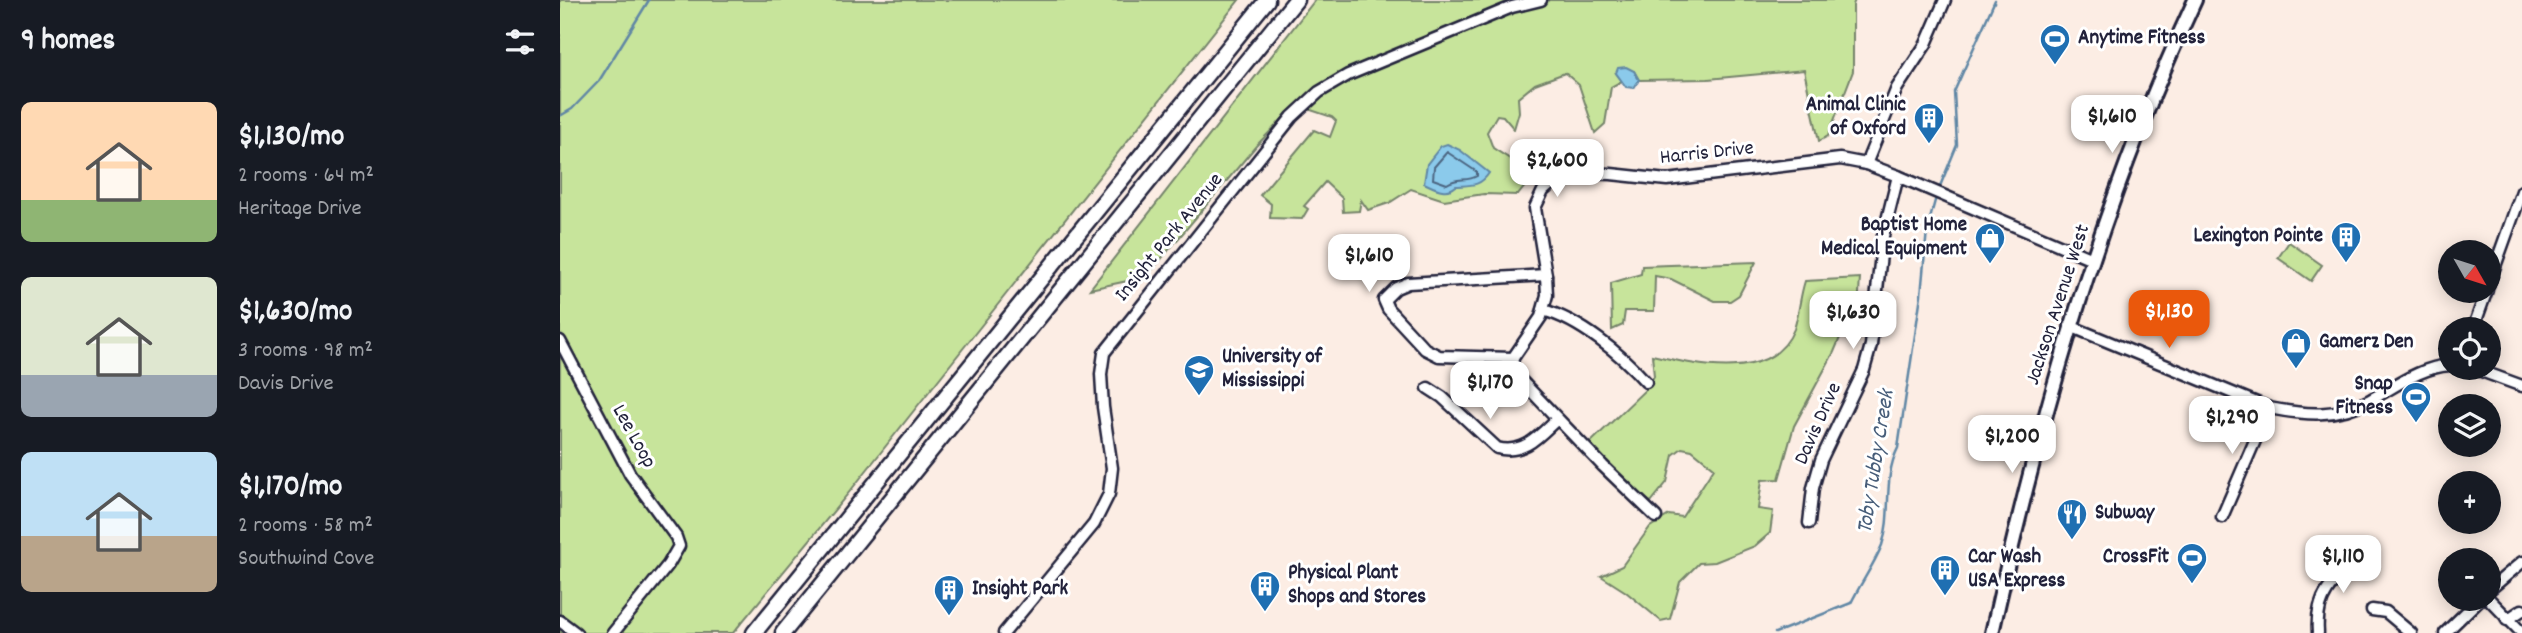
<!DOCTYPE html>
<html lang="en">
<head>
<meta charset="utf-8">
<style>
	body { margin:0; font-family:Dekko,sans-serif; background:#242831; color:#f1f3f6; height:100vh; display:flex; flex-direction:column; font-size:26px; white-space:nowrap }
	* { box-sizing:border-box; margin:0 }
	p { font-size:23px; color:#9ea1a6 }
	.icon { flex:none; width:38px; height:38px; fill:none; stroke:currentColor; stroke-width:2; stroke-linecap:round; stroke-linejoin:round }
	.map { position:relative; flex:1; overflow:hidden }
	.side { display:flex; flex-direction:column; background:#171b24; width:560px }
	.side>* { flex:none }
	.needle { width:46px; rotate:129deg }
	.controls { position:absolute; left:1878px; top:240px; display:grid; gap:14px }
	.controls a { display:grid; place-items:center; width:63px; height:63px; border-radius:50%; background:#171b24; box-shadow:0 4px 18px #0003; font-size:35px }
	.price { position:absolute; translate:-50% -60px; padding:0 16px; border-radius:14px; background:#fff; color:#222; font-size:23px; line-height:46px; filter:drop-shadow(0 2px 4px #0008) }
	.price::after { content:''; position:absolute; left:50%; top:42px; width:21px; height:16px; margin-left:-10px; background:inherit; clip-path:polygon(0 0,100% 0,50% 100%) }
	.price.current { background:#ea580c; color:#fff }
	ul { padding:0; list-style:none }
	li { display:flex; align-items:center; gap:21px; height:175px; padding:0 21px }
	li span { display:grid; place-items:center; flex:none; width:196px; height:140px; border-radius:10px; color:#555 }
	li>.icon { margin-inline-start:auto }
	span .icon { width:84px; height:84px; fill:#fffc; stroke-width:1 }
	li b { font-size:30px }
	h2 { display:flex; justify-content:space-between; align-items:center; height:84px; padding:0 21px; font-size:30px }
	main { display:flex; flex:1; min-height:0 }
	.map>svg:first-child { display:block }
	.green { fill:#c7e49b; stroke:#74836b; stroke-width:2 }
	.water { fill:#8bcaeb; stroke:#6187a5; stroke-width:2 }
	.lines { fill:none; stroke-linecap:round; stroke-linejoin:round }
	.shore { stroke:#4c6581; stroke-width:2 }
	.stream { stroke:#6187a5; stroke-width:2.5 }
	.minor-casing { stroke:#22223b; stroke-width:15 }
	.major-casing { stroke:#22223b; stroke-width:18 }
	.highway-casing { stroke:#22223b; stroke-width:19 }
	.minor { stroke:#fff; stroke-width:10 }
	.major { stroke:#fff; stroke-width:12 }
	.highway { stroke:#fff; stroke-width:14 }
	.labels { text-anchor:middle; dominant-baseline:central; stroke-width:6; stroke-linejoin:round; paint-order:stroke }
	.poi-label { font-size:21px; font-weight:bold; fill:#22223b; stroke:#fff; text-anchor:start }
	.street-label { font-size:21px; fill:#22223b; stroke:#fff }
	.water-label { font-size:23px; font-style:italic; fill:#475d79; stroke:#fff }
</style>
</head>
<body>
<main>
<section class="side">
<h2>9 homes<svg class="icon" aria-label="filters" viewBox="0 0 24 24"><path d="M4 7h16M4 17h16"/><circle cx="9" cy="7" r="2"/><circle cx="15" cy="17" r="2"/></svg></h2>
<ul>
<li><span style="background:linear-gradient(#ffd9b3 70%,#8fb573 0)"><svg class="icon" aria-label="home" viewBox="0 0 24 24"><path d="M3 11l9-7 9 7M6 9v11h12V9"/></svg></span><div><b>$1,130/mo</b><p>2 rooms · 64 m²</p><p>Heritage Drive</p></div></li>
<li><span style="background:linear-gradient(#dfe7d0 70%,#9aa5b1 0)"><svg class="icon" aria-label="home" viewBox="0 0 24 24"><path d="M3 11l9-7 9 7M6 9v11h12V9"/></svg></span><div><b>$1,630/mo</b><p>3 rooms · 98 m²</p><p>Davis Drive</p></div></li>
<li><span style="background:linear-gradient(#bfe0f5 60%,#b9a48a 0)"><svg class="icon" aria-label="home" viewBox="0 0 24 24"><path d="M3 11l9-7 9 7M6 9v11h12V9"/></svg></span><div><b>$1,170/mo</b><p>2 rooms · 58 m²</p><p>Southwind Cove</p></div></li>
</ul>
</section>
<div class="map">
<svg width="1962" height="633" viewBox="0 0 1962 633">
	<rect width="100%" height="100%" fill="#fcede4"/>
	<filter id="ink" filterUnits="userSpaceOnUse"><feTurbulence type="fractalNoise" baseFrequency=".0143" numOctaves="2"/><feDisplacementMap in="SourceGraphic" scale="14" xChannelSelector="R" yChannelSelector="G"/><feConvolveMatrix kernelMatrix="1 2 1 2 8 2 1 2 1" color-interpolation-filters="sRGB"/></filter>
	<g filter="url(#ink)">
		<g class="green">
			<polygon points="0,0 679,0 291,490 173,633 0,633"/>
			<polygon points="755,0 1295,0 1293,5 1293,71 1268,136 1259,141 1244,70 1148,79 1079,80 1074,71 1056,73 1062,81 1051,87 1045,124 1035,133 1019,85 1005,73 975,84 958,98 959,112 954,129 943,116 937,115 927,132 933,148 953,161 966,185 958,195 924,194 884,200 851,189 829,203 808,210 801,200 799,211 783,212 782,198 765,182 744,206 748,209 742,219 710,218 711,204 700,195 754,130 770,137 776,121 772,117 736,105 696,146 586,277 530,289"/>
			<polygon points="1729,242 1762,265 1751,281 1718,258"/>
			<polygon points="1196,262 1179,295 1170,301 1155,301 1111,279 1095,276 1094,311 1065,311 1063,325 1052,330 1051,283 1081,274 1082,266"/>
			<path d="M1300,278L1297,324L1284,328L1274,352L1234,426L1219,479L1202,480L1198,509L1213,511L1210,533L1195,546L1155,562L1139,563L1120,582L1110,619L1101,621L1066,592L1041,576L1062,566L1090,527L1109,515L1122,517L1154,468L1132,450L1122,448L1113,455L1107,482L1091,502L1077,493L1029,444L1087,388L1094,376L1092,355C1135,365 1212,384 1234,329C1239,314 1240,296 1245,281Z"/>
		</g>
		<g class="water">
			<polygon points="1066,67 1074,71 1079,80 1074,88 1066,87 1056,73 1058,68"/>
			<path d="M887,144L900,150L929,173C920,187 910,185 896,186C886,195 875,188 864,183L867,164L881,146Z"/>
		</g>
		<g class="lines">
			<path class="shore" d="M887,152L917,172V176C907,182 897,177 887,184L873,179L874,167Z"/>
			<g class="stream">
				<polyline points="0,116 12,109 39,81 89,0"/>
				<polyline points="1378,191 1397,145 1394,92 1435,0"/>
				<path d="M1215,633L1291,603C1300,584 1314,565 1322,545C1333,513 1322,480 1338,448L1361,295L1367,230L1376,197"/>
			</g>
			<g class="minor-casing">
				<g id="minor">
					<polyline points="1306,164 1337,88 1366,44 1385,0"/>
					<polyline points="1928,286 1962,191"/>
					<path d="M983,310C1020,320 1061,354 1086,382"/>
					<path d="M1510,326L1709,408C1745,415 1778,418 1810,400C1836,386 1861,367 1890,365"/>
					<polyline points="1913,329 1927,290"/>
					<polyline points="0,341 70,474 116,537 119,546 108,565 53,633"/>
					<polyline points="953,358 879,356 865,349 828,309 824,300 836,288 848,283 986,275"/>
					<polyline points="1913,368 1962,386"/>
					<path d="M868,388L882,397L937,448C964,455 979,436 997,419"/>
					<polyline points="1096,517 1043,466 951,370 953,358 981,317 987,295 986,275 975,208 983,191 991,184 1023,173 1051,174 1107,180 1280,159 1306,164 1338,176 1532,259"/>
					<polyline points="1662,517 1709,408"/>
					<polyline points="1249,523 1253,488 1261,460 1304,370 1311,345 1323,236 1338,176"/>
					<polyline points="1928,591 1962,562"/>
					<polyline points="1928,598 1962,633"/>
					<polyline points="1812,610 1826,612 1851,633"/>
					<polyline points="1947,620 1962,610"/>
					<polyline points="0,621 16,633"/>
					<polyline points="444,633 534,524 549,494 552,468 543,407 541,374 544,353 732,117 759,92 788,75 952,7 981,0"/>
					<path d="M1758,633C1755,595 1773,581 1800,558"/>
					<polyline points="1885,633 1921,598"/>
				</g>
			</g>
			<g class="major-casing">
				<path id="major" d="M1432,633C1480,416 1541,202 1635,0"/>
			</g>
			<g class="highway-casing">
				<g id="highway">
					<polyline points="194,633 707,0"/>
					<polyline points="223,633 736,0"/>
				</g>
			</g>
			<use href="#minor" class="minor"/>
			<use href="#major" class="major"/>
			<use href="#highway" class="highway"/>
		</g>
	</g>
	<defs>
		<g id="stadium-pin" transform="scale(1.575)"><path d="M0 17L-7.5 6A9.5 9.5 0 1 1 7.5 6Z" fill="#1f6fb2" stroke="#fff"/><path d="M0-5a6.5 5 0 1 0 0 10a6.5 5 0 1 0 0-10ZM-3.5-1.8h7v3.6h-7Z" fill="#fff"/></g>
		<g id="building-pin" transform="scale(1.575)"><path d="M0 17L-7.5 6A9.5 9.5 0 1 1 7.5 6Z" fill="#1f6fb2" stroke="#fff"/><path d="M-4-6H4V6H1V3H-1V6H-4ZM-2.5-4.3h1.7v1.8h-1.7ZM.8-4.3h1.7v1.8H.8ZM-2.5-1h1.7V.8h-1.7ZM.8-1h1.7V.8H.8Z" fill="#fff"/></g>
		<g id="shop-pin" transform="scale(1.575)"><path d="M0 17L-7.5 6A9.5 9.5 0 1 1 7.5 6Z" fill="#1f6fb2" stroke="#fff"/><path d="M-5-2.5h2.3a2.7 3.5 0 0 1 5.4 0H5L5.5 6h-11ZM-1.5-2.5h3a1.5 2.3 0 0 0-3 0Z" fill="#fff"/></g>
		<g id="university-pin" transform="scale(1.575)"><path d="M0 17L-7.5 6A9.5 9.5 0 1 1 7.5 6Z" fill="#1f6fb2" stroke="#fff"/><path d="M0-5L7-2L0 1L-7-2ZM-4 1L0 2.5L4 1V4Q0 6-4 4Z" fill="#fff"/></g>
		<g id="restaurant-pin" transform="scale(1.575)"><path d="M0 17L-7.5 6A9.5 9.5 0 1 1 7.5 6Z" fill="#1f6fb2" stroke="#fff"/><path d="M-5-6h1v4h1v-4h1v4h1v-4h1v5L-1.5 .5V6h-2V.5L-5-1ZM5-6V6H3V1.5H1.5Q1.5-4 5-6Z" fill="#fff"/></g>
	</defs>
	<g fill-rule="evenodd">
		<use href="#stadium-pin" x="1495" y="39"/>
		<use href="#building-pin" x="1369" y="118"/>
		<use href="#building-pin" x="1786" y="237"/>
		<use href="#shop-pin" x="1430" y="238"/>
		<use href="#shop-pin" x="1736" y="343"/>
		<use href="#university-pin" x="639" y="370"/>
		<use href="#stadium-pin" x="1856" y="397"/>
		<use href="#restaurant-pin" x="1512" y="514"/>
		<use href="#stadium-pin" x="1632" y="558"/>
		<use href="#building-pin" x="1385" y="570"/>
		<use href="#building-pin" x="705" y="586"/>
		<use href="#building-pin" x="389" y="590"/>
	</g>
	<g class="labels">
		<g class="poi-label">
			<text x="1518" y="39">Anytime Fitness</text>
			<text x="1346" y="106" text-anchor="end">Animal Clinic<tspan x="1346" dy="24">of Oxford</tspan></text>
			<text x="1407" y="226" text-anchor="end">Baptist Home<tspan x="1407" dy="24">Medical Equipment</tspan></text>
			<text x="1763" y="237" text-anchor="end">Lexington Pointe</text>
			<text x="1759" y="343">Gamerz Den</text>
			<text x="662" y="358">University of<tspan x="662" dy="24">Mississippi</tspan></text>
			<text x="1833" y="385" text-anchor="end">Snap<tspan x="1833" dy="24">Fitness</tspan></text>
			<text x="1535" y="514">Subway</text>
			<text x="1408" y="558">Car Wash<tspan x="1408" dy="24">USA Express</tspan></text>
			<text x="1609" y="558" text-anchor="end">CrossFit</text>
			<text x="728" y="574">Physical Plant<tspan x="728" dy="24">Shops and Stores</tspan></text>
			<text x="412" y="590">Insight Park</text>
		</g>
		<g class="street-label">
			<text transform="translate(1147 154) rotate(-6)">Harris Drive</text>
			<text transform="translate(610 238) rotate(-51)">Insight Park Avenue</text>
			<text transform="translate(1499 305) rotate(-72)">Jackson Avenue West</text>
			<text transform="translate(1259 424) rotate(-66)">Davis Drive</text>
			<text transform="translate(73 437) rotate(61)">Lee Loop</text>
		</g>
		<g class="water-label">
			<text transform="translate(1317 462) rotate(-81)">Toby Tubby Creek</text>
		</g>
	</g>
</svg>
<div class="controls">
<a><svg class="needle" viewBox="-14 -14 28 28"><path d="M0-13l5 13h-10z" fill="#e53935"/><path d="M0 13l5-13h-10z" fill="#9ea1a6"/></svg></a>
<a><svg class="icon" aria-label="locate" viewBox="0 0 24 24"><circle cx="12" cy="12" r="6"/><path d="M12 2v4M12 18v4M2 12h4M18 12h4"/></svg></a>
<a><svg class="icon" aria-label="layers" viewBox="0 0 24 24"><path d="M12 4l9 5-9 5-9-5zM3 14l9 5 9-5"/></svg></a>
<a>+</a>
<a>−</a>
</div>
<b class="price" style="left:1552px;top:155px">$1,610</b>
<b class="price" style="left:997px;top:199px">$2,600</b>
<b class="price" style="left:809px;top:294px">$1,610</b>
<b class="price current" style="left:1609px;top:350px">$1,130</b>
<b class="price" style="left:1293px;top:351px">$1,630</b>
<b class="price" style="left:930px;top:421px">$1,170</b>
<b class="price" style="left:1672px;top:456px">$1,290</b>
<b class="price" style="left:1452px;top:475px">$1,200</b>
<b class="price" style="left:1783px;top:595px">$1,110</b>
</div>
</main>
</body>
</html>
